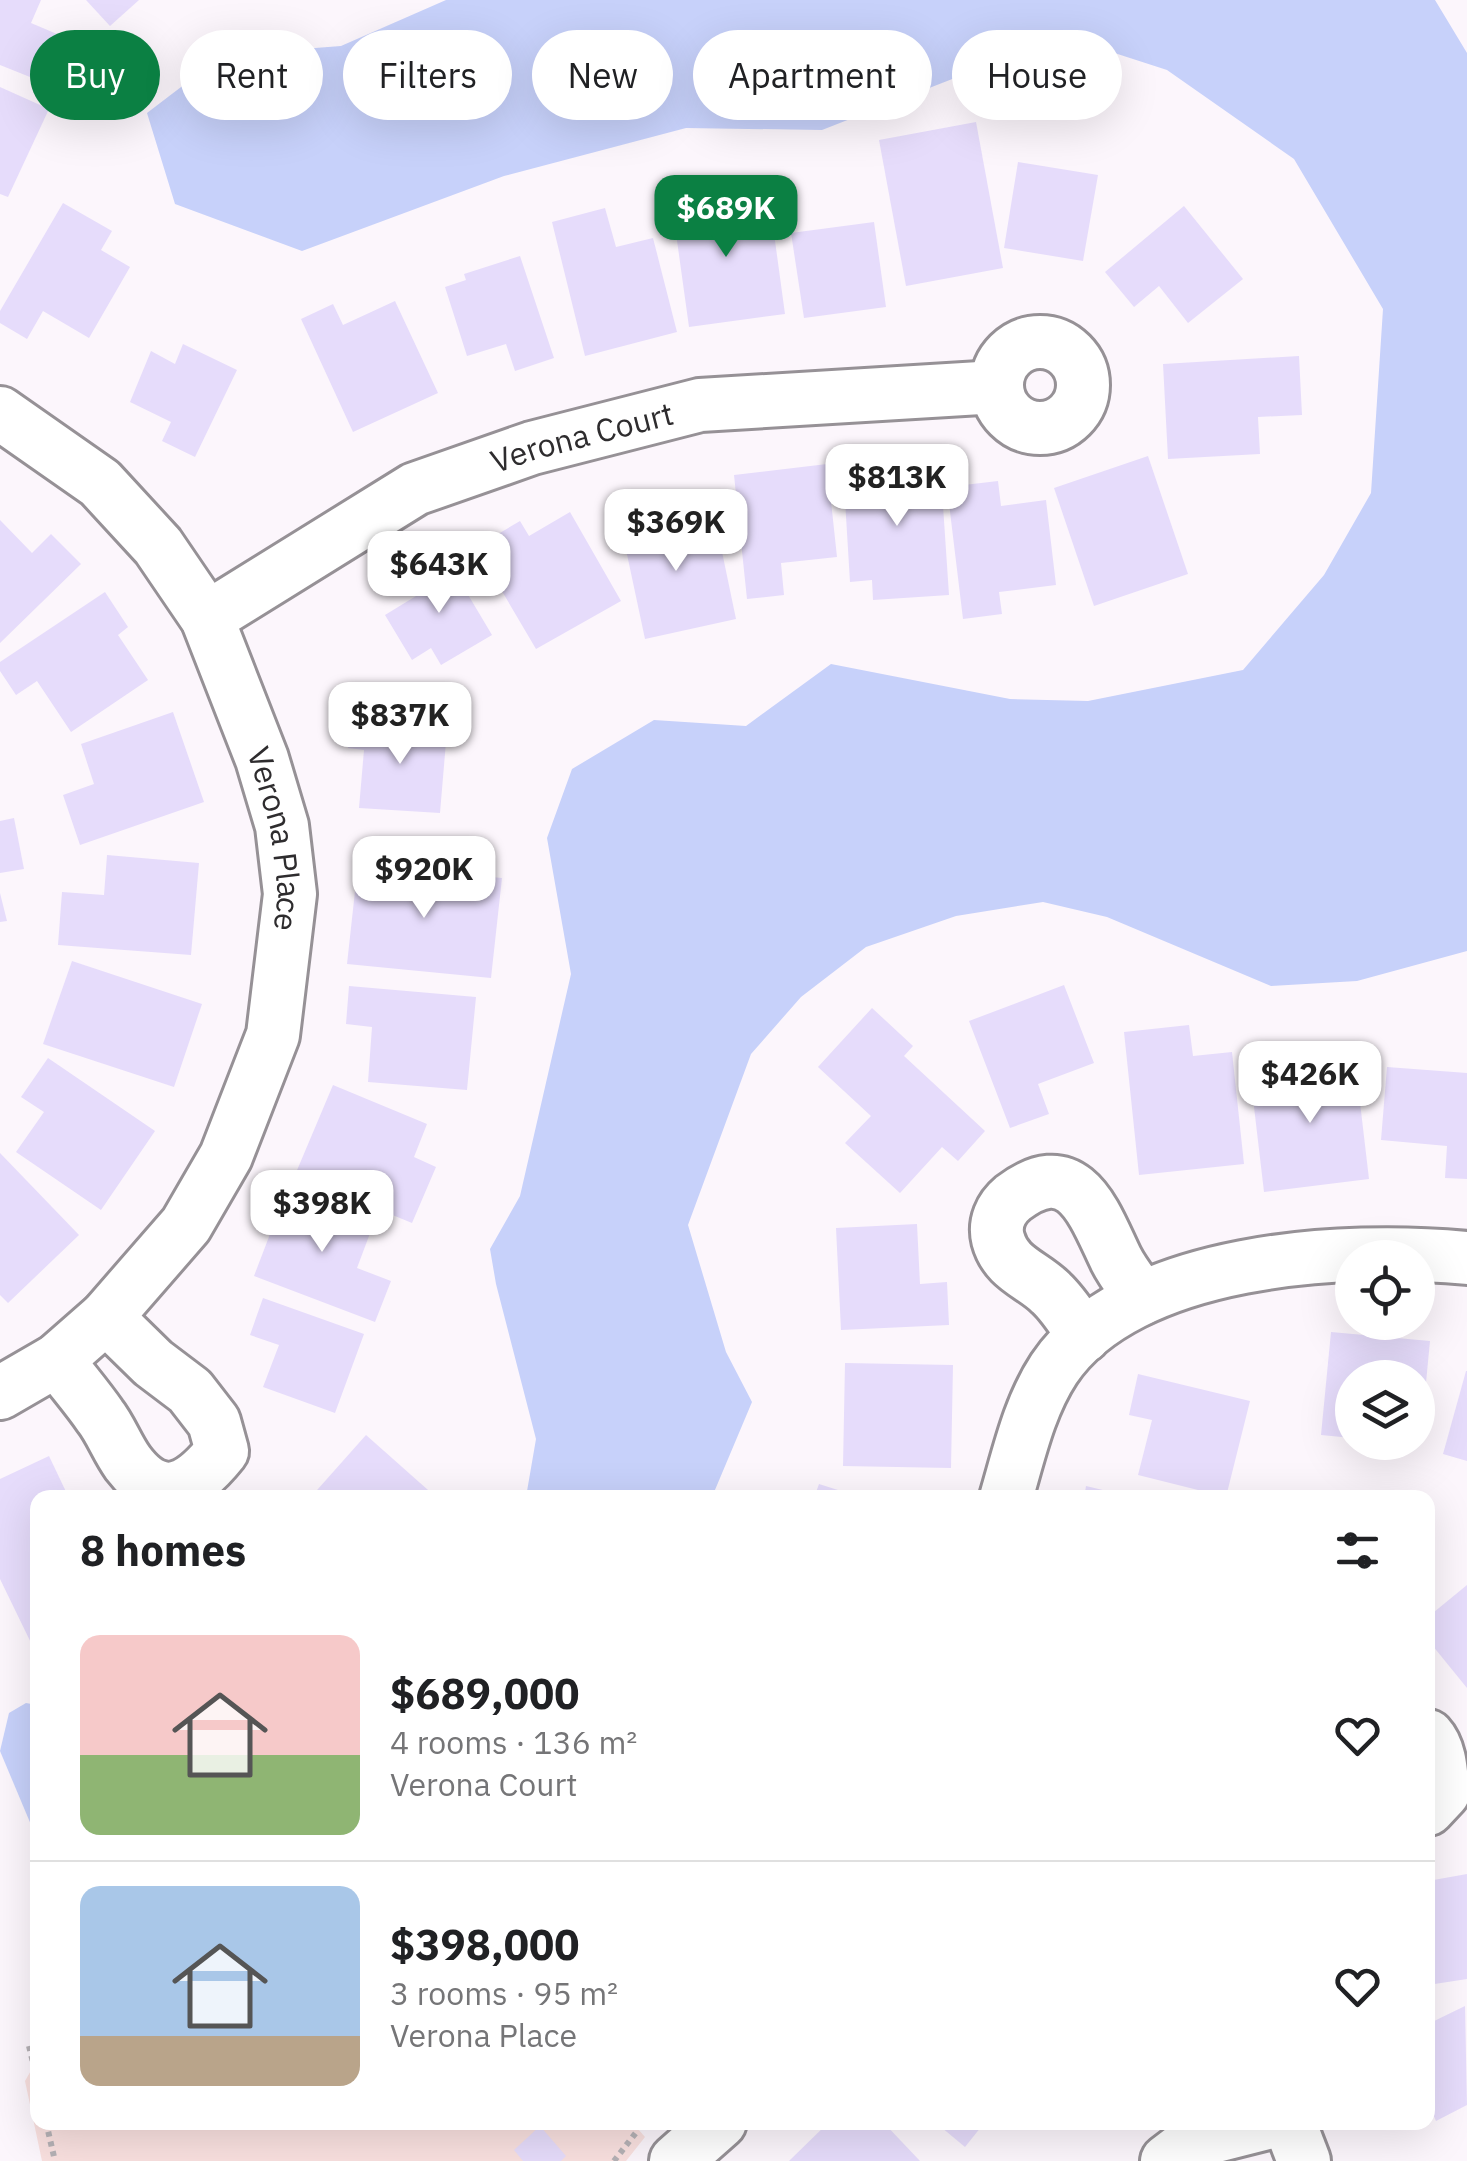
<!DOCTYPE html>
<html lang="en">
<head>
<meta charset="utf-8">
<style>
	body { margin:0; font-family:"IBM Plex Sans",sans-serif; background:#f2f2f2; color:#202124; height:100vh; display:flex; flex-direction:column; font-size:38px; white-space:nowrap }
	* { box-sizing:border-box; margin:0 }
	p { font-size:32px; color:#757577 }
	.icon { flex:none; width:55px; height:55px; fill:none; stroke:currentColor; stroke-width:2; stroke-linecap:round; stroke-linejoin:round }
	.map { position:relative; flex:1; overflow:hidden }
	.sheet { position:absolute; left:30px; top:1490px; width:1405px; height:640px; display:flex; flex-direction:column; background:#fff; border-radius:20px; box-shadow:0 10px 40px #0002 }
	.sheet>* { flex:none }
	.top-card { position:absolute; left:30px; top:30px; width:1408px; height:90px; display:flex; gap:20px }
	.fabs { position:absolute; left:1335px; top:1240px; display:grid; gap:20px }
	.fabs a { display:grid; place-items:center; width:100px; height:100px; border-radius:50%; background:#fff; box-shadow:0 10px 40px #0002; font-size:50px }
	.price { position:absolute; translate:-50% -85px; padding:0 22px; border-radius:20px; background:#fff; color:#222; font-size:32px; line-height:65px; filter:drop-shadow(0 2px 5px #0008) }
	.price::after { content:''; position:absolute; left:50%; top:60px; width:30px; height:22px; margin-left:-15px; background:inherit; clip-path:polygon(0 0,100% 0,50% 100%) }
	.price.current { background:#0b8043; color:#fff }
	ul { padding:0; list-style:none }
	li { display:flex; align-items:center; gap:30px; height:250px; padding:0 50px }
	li+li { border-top:2px solid #e0e0e0 }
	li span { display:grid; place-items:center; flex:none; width:280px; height:200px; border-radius:20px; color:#555 }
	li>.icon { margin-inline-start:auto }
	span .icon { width:120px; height:120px; fill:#fffc; stroke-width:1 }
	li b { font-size:42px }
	h2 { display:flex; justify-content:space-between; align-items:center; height:120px; padding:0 50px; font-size:42px }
	.chip { padding:0 35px; border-radius:45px; background:#fff; box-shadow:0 10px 40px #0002; font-size:35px; line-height:90px }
	.chip.current { background:#0b8043; color:#fff }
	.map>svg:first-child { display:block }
	.green { fill:#f9e0df }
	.water { fill:#c7d1fa }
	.building { fill:#e6dcfb }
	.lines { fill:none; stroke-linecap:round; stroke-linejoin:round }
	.minor-casing { stroke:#969196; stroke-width:58 }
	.path { stroke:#b5b1b5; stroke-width:6; stroke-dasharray:5 5; stroke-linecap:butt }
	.minor { stroke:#fff; stroke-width:52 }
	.labels { text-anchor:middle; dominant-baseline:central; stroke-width:8; stroke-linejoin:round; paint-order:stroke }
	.street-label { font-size:32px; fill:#2e2c2e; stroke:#fff }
</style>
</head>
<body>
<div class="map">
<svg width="1467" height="2161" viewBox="0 0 1467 2161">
	<rect width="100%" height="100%" fill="#fcf6fc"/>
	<polygon class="green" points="37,2060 38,2122 632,2122 645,2137 626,2161 42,2161 25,2081"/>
	<g class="water">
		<polygon points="446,0 1435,0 1467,53 1467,951 1357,981 1271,986 1107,917 1043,902 956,916 866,947 801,997 751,1054 688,1225 726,1352 752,1402 712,1497 526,1497 536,1439 496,1284 490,1249 520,1196 571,974 547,838 572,769 654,720 746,726 831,664 1010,699 1088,701 1243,670 1324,575 1371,493 1383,309 1294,159 1167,70 1062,36 822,130 686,128 504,176 302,251 175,204 147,113 223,55 341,46"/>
		<polygon points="26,1703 37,1705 37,1839 0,1751 9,1713"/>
	</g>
	<g class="building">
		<polygon points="0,0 41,0 31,23 64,37 45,83 0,65"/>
		<polygon points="86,0 139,0 110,26"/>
		<polygon points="0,87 49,109 8,197 0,194"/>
		<polygon points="976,122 1003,268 906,286 879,140"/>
		<polygon points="1018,162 1098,175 1083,261 1004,248"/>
		<polygon points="709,185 713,211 770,204 785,314 689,327 670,190"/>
		<polygon points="63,203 112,231 101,250 130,267 89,338 43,311 27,339 0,323 0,311"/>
		<polygon points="1184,206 1243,279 1188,323 1159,286 1134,307 1105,272"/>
		<polygon points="605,208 616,247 653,238 677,332 585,356 552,222"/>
		<polygon points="874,222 886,307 804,318 791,233"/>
		<polygon points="520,256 554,358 515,371 506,344 467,356 445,287 466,280 464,274"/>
		<polygon points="395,301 438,393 353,432 301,319 333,304 343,325"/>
		<polygon points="183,344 237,370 195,457 162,441 171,422 130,402 151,351 175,364"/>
		<polygon points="1299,356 1302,415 1258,417 1260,454 1168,459 1163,364"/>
		<polygon points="1148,456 1188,574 1094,606 1054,488"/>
		<polygon points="940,461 949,595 873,600 872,580 850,582 843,467"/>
		<polygon points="827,464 837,557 781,563 784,595 747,599 734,475"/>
		<polygon points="998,481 1001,506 1046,500 1056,585 999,592 1002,614 963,619 947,487"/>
		<polygon points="659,504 666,534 716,523 736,619 645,639 618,512"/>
		<polygon points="570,512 621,601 536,649 476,547 520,521 529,536"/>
		<polygon points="0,520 32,553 51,534 81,564 0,643"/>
		<polygon points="445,556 492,635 441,665 431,648 412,660 385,615 421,593 410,576"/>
		<polygon points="105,592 128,627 118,635 148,680 71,732 37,681 16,695 0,671 0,662"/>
		<polygon points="173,712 204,802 80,845 63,795 94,784 81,744"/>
		<polygon points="349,723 447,730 440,813 359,808 364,750 348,748"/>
		<polygon points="14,818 24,869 0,873 0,821"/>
		<polygon points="107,855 199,863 191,955 58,945 62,892 104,895"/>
		<polygon points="358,864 502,878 491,978 347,964"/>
		<polygon points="0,893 7,921 0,922"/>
		<polygon points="72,961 202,1004 174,1087 43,1044"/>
		<polygon points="1064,985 1094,1063 1038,1084 1049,1114 1010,1128 969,1021"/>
		<polygon points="349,986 476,997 467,1090 368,1082 372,1027 346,1024"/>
		<polygon points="872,1008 913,1046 904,1056 985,1131 958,1161 942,1147 900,1193 845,1143 871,1116 818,1067"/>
		<polygon points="1189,1025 1193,1056 1232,1052 1244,1164 1139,1175 1124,1032"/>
		<polygon points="48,1058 155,1131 101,1210 16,1152 44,1112 21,1097"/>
		<polygon points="1355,1060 1369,1179 1264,1192 1250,1073"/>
		<polygon points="1387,1067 1467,1073 1467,1179 1445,1178 1447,1146 1381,1140"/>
		<polygon points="333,1085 427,1124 414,1157 436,1167 412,1223 295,1175"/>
		<polygon points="0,1153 79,1235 8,1303 0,1295"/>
		<polygon points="288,1187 375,1220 357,1268 391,1281 375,1322 254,1276"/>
		<polygon points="917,1224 920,1284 947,1282 949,1325 841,1330 836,1228"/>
		<polygon points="263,1298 364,1334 335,1413 263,1387 279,1345 250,1335"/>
		<polygon points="1331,1332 1430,1341 1420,1445 1418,1445 1418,1378 1352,1378 1352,1438 1321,1435"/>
		<polygon points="845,1363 953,1365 951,1468 843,1466"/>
		<polygon points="1466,1371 1467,1371 1467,1461 1443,1454"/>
		<polygon points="1138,1374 1250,1401 1226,1497 1138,1475 1152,1420 1129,1415"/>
		<polygon points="366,1435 437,1498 310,1498"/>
		<polygon points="49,1456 69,1498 38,1498 38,1648 34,1649 0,1579 0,1479"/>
		<polygon points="819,1484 860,1497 860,1498 814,1498"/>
		<polygon points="1086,1486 1128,1496 1128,1498 1084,1498"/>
		<polygon points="1467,1585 1467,1688 1428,1640 1428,1617"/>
		<polygon points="1467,1874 1467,1979 1428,1985 1428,1881"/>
		<polygon points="1465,2006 1467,2105 1436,2121 1428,2103 1428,2024"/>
		<polygon points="829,2122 883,2122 920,2161 789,2161"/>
		<polygon points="935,2122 985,2122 965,2147"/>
		<polygon points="540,2126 566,2156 561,2161 523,2161 514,2150"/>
	</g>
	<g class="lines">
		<g class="minor-casing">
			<g id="minor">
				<circle cx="1040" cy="385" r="43"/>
				<path id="s1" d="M0,413L100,483L158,546L207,618L262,759L282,826L290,894L273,1035L226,1156L186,1225L106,1317L57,1360L0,1393"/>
				<path id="s2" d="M207,618L415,489L532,448L700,405L997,387"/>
				<path d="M1084,1336C1074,1322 1064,1305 1051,1293C1032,1274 1006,1269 998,1239C994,1223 1001,1208 1013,1198C1075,1151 1095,1216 1116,1259C1123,1273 1133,1285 1142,1298"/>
				<path d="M57,1360C71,1379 87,1397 100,1416C111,1430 117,1448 128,1463C163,1509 194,1486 222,1451L214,1422L190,1391L153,1363L106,1317"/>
				<path d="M1006,1498C1019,1454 1029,1407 1054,1369C1129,1257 1346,1246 1467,1258"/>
				<path d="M1428,1736C1441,1750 1441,1774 1443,1793L1428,1809"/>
				<polyline points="1289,2122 1304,2161"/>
				<polyline points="676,2161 720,2122"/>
				<polyline points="1167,2161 1192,2142 1271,2122"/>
			</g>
		</g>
		<g class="path">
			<polyline points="29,2046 38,2083"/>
			<polyline points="46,2122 55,2161"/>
			<polyline points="614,2161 638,2130"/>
		</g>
		<use href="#minor" class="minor"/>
	</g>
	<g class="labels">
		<g class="street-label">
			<text stroke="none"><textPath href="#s2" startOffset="420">Verona Court</textPath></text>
			<text stroke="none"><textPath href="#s1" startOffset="528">Verona Place</textPath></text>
		</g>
	</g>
</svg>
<div class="fabs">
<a><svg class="icon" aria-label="locate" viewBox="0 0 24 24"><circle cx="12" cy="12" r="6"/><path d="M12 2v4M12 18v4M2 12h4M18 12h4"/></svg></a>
<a><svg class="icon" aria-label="layers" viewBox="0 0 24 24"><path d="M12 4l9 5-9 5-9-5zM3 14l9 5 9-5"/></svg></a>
</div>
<b class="price current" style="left:726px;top:260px">$689K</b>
<b class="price" style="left:897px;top:529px">$813K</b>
<b class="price" style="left:676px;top:574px">$369K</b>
<b class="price" style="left:439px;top:616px">$643K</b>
<b class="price" style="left:400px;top:767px">$837K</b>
<b class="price" style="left:424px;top:921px">$920K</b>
<b class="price" style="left:1310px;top:1126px">$426K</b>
<b class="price" style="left:322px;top:1255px">$398K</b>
<div class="top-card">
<a class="chip current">Buy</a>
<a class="chip">Rent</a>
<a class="chip">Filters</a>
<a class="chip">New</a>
<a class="chip">Apartment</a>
<a class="chip">House</a>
</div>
<section class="sheet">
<h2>8 homes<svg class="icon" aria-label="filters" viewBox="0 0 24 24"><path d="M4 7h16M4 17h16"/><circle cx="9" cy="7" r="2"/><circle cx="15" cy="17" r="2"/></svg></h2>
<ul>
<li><span style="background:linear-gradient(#f6c9c9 60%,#8fb573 0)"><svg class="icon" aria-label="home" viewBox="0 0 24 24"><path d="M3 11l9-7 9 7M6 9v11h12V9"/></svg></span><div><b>$689,000</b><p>4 rooms · 136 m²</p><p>Verona Court</p></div><svg class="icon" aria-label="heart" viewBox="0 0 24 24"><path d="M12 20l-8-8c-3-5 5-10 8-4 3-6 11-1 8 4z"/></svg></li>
<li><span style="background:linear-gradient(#a9c7e8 75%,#b9a48a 0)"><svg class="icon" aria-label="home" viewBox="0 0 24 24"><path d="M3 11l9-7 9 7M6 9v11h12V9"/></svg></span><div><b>$398,000</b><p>3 rooms · 95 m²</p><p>Verona Place</p></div><svg class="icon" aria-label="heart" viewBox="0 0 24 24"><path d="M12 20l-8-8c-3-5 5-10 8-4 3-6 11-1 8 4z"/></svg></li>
</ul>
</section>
</div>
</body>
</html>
